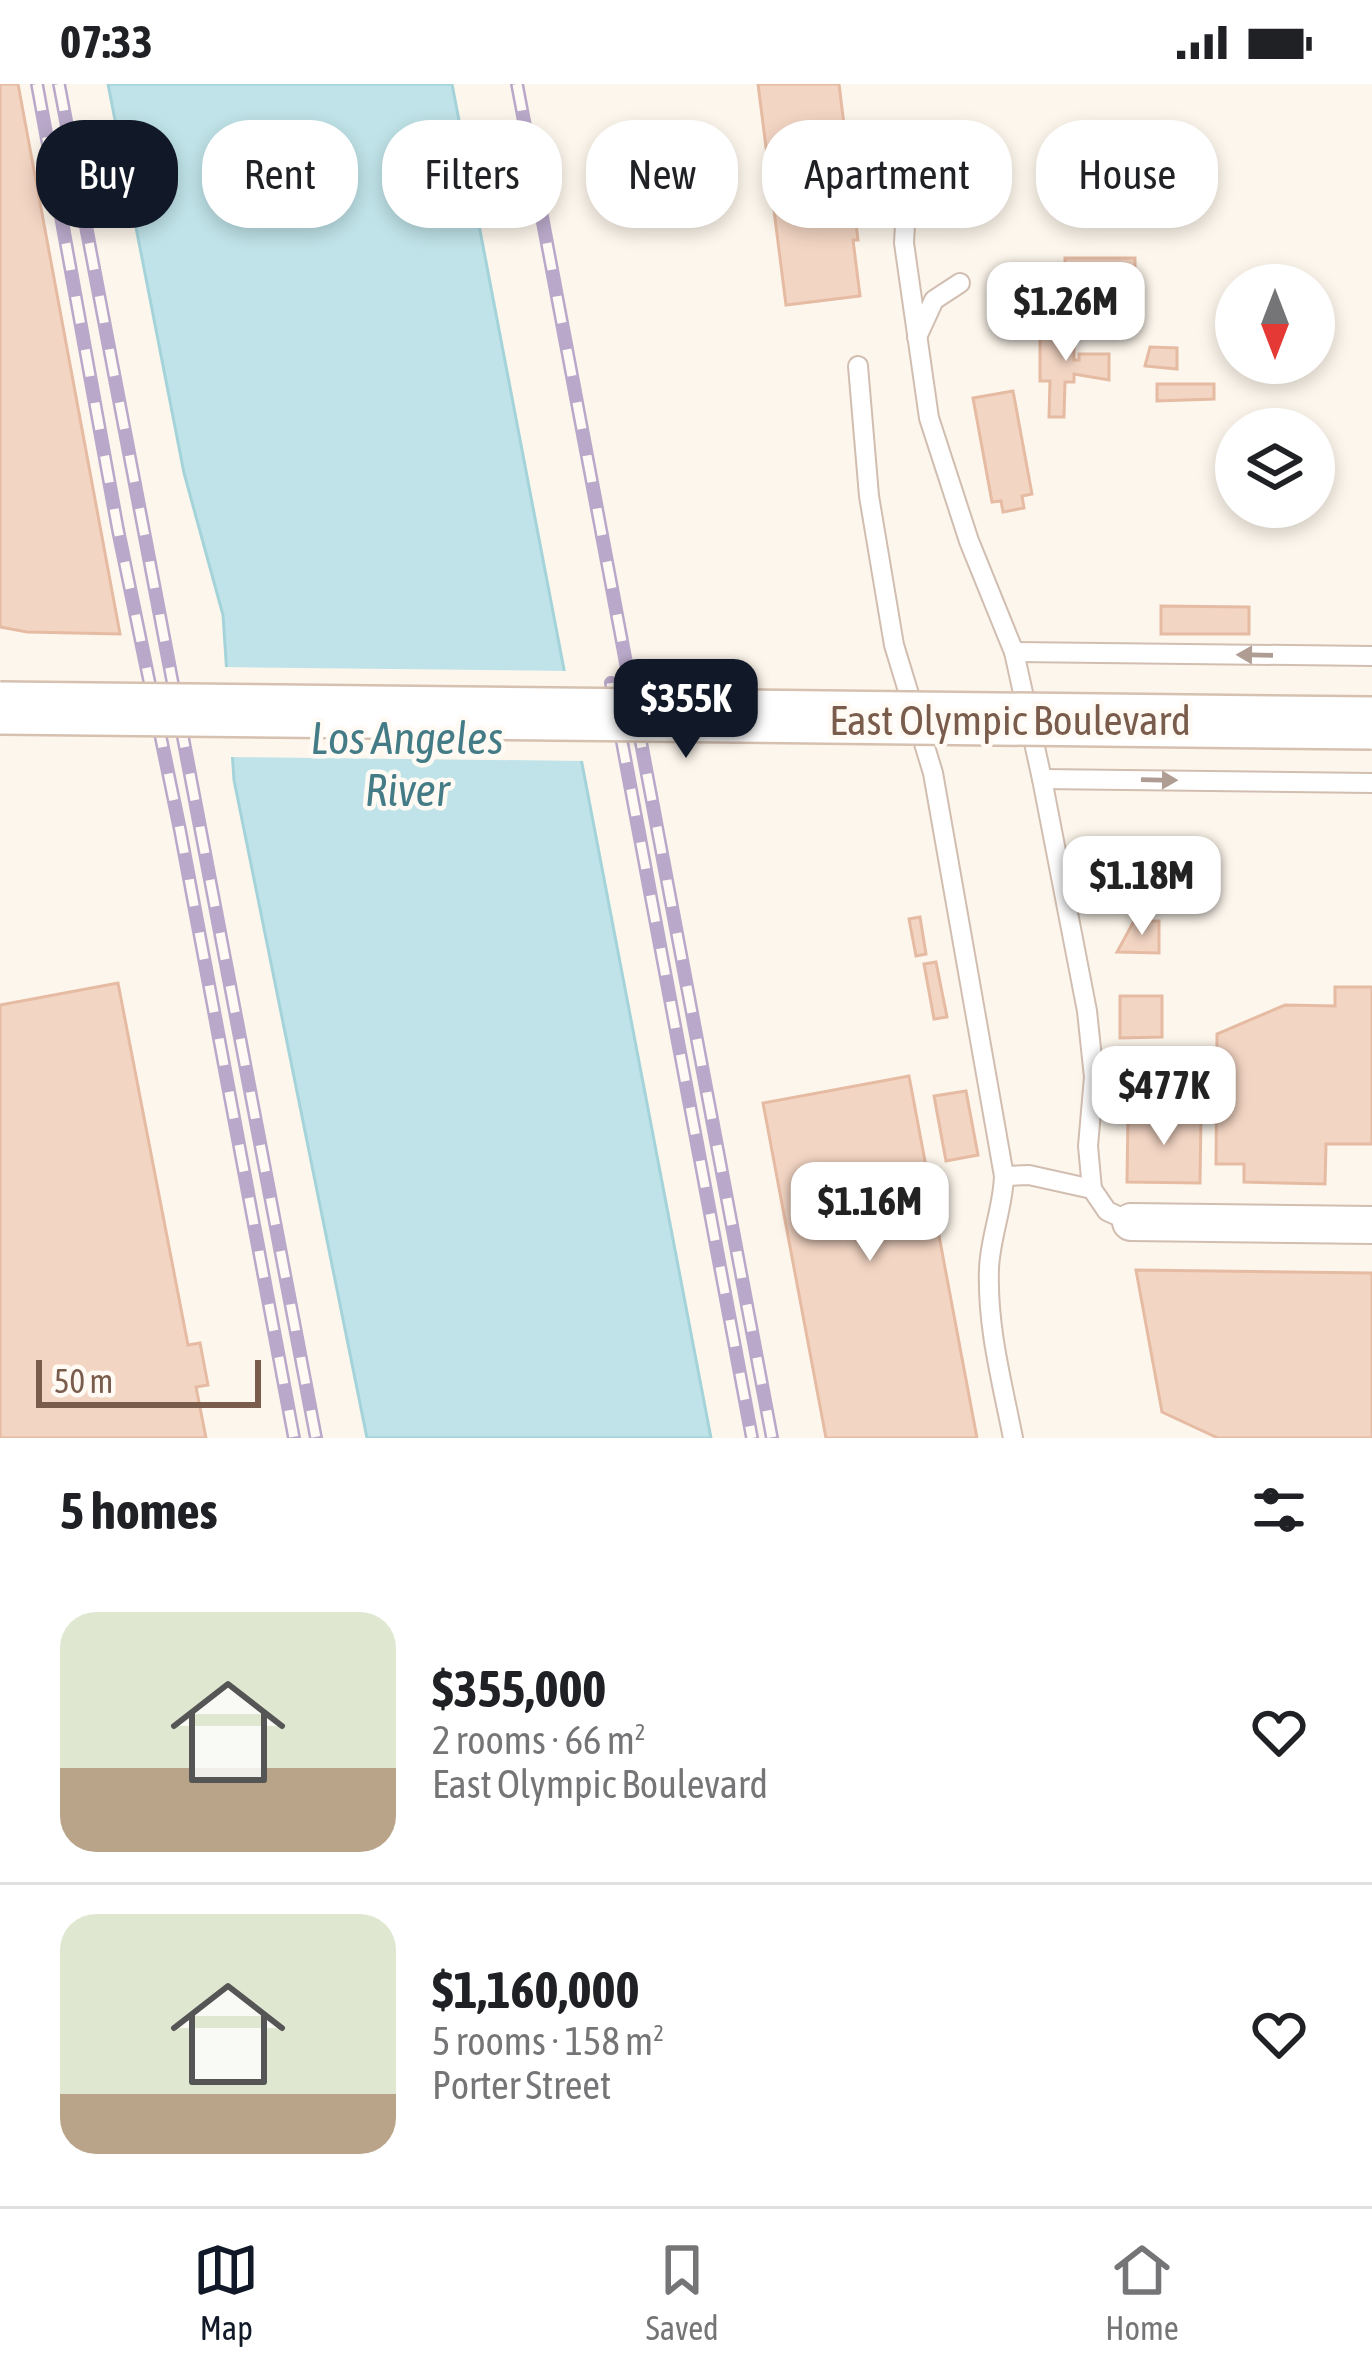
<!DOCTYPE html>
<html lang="en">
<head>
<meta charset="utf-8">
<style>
	body { margin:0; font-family:"Asap Condensed",sans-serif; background:#f2f2f2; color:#202124; height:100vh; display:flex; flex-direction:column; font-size:45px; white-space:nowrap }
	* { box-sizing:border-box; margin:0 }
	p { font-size:39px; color:#757577 }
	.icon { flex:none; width:66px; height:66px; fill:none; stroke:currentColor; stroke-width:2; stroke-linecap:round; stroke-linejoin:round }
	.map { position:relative; height:1354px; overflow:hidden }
	.sheet { display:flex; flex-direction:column; background:#fff; flex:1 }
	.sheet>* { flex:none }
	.hud { position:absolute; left:36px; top:36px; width:1302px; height:108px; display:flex; gap:24px }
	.needle { width:78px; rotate:180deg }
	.controls { position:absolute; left:1215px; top:180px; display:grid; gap:24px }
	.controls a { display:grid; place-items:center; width:120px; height:120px; border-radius:50%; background:#fff; box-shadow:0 6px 18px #0003; font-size:60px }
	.scale { position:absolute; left:36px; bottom:30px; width:225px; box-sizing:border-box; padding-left:12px; border:6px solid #7a5c4d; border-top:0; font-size:33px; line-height:42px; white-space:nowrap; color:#7a5c4d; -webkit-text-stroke:9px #fffaf3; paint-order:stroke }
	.price { position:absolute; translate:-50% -102px; padding:0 27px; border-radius:24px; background:#fff; color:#222; font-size:39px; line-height:78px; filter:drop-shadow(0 3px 6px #0008) }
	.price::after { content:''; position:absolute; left:50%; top:72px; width:36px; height:27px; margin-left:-18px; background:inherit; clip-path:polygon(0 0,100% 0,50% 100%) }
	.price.active { background:#111827; color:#fff }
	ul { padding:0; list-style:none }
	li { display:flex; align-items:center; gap:36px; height:300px; padding:0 60px }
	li+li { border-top:3px solid #e0e0e0 }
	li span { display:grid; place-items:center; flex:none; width:336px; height:240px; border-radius:36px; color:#555 }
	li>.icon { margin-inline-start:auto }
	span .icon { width:144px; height:144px; fill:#fffc; stroke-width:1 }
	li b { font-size:51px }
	h2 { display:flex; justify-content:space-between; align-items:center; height:144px; padding:0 60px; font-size:51px }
	.pill { padding:0 42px; border-radius:48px; background:#fff; box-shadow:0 6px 18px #0003; font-size:42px; line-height:108px }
	.pill.active { background:#111827; color:#fff }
	.status { display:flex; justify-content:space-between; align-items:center; height:84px; padding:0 60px; background:#fff; direction:ltr }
	.status svg { height:33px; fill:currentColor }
	.dock { display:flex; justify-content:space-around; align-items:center; height:168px; border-top:3px solid #e0e0e0; background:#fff; font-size:33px; color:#757577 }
	.dock a { display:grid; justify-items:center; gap:6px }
	.dock .active { color:#111827 }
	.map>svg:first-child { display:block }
	.water { fill:#bfe3e8; stroke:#a5d3da; stroke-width:3 }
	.pier { fill:#fdf6ec }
	.building { fill:#f3d5c3; stroke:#e6bba3; stroke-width:3 }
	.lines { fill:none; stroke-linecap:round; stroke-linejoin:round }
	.service-casing { stroke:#d1beb0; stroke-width:22 }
	.minor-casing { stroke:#d1beb0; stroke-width:40 }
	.service { stroke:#fff; stroke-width:18 }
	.minor { stroke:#fff; stroke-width:36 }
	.rail-casing { stroke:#b9a8c9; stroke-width:14 }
	.rail { stroke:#fffaf3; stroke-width:9; stroke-dasharray:27; stroke-linecap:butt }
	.secondary-bridge-casing { stroke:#d6c0b0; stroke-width:56; stroke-linecap:butt }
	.secondary-bridge { stroke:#fff; stroke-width:51 }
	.oneway { fill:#af9d94 }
	.labels { text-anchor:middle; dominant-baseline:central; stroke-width:9; stroke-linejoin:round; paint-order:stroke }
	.street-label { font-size:42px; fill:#7a5c4d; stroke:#fffaf3 }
	.water-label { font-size:45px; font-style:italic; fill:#437c86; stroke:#fffaf3 }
</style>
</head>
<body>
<div class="status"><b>07:33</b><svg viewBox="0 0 49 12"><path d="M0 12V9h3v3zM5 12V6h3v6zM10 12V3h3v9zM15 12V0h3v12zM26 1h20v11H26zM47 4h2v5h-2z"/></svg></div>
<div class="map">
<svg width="1372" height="1354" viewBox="0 0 1372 1354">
	<rect width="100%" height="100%" fill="#fdf6ec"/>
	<polygon class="water" points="108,0 452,0 711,1354 367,1354 234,696 223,531 184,389"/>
	<polygon class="pier" points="221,583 570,587 588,677 227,673"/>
	<g class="building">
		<polygon points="0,0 18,0 120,550 27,548 0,543"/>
		<polygon points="758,0 839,0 858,156 853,156 860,212 786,221"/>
		<polygon points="1065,174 1135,174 1135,198 1127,198 1127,209 1074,206 1074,197 1065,197"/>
		<polygon points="1040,241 1074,242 1074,276 1079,276 1079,270 1109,270 1109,296 1074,290 1074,298 1065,298 1064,333 1049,333 1050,297 1040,297"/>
		<polygon points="1150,263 1177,264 1177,285 1145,282"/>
		<polygon points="1157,300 1214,300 1214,315 1157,317"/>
		<polygon points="1013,307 1032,410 1022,412 1024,424 1003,428 1001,417 992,418 973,314"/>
		<polygon points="1161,522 1249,523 1249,550 1161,550"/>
		<polygon points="920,833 926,870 916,872 909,835"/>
		<polygon points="1134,837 1159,837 1159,869 1117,868"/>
		<polygon points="936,878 947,933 934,935 924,880"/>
		<polygon points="118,899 188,1261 200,1259 208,1301 196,1303 206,1354 0,1354 0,921"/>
		<polygon points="1335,903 1372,903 1372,1060 1326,1060 1325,1100 1244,1098 1244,1080 1216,1080 1217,950 1285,921 1335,922"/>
		<polygon points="1120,912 1162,912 1162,953 1120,954"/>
		<polygon points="909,992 977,1354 826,1354 763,1019"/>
		<polygon points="966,1007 978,1071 946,1077 934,1012"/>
		<polygon points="1128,1030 1201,1031 1200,1099 1127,1098"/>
		<polygon points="1136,1186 1372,1189 1372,1354 1218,1354 1162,1328"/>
	</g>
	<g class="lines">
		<g class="service-casing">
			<g id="service">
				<polyline points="931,47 909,64 904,159 929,334 969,457 1014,568 1042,695 1087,927 1094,993 1088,1062 1092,1105 1107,1127 1131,1138"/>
				<polyline points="917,253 934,216 960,199"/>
				<path d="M858,282L869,412L894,561L933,689L1004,1092C1003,1124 990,1154 989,1185C987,1243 1002,1298 1013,1354"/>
				<polyline points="1014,568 1372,572"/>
				<polyline points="1042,695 1372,699"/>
				<polyline points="1004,1092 1029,1091 1092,1105"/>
			</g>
		</g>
		<g class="minor-casing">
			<polyline id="minor" points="1131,1138 1372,1141"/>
		</g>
		<use href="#service" class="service"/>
		<use href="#minor" class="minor"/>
		<g class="rail-casing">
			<g id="rail">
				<polyline points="37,0 118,446 180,746 294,1354"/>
				<polyline points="59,0 316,1354"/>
				<polyline points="517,0 772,1354"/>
				<polyline points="611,599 752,1354"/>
			</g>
		</g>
		<use href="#rail" class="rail"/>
		<g class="secondary-bridge-casing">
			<polyline id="secondary-bridge" points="0,624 1372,639"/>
		</g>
		<use href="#secondary-bridge" class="secondary-bridge"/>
	</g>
	<defs><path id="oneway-solid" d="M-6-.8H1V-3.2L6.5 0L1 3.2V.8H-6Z" transform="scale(3)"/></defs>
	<g class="oneway">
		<use href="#oneway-solid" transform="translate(1255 571) rotate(-179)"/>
		<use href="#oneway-solid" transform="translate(1159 696) rotate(1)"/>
	</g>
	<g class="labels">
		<g class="street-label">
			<text x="1010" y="636">East Olympic Boulevard</text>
		</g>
		<g class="water-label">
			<text x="407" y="654">Los Angeles<tspan x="407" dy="52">River</tspan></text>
		</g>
	</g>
</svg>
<div class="controls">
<a><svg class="needle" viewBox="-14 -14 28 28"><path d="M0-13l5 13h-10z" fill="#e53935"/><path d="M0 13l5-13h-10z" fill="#757577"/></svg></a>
<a><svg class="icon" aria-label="layers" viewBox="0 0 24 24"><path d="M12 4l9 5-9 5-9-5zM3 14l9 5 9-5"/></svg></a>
</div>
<div class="scale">50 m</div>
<b class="price" style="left:1066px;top:280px">$1.26M</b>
<b class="price active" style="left:686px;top:677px">$355K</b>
<b class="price" style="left:1142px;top:854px">$1.18M</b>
<b class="price" style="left:1164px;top:1064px">$477K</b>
<b class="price" style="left:870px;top:1180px">$1.16M</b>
<div class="hud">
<a class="pill active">Buy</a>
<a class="pill">Rent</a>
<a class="pill">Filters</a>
<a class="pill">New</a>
<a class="pill">Apartment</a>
<a class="pill">House</a>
</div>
</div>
<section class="sheet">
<h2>5 homes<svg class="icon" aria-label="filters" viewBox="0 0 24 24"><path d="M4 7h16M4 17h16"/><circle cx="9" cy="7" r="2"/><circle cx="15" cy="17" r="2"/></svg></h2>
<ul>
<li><span style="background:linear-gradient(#dfe7d0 65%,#b9a48a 0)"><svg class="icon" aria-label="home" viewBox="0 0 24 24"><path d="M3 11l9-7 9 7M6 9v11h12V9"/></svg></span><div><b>$355,000</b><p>2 rooms · 66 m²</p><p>East Olympic Boulevard</p></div><svg class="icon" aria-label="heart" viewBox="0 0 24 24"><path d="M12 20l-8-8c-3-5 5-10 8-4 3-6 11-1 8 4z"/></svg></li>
<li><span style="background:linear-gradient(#dfe7d0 75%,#b9a48a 0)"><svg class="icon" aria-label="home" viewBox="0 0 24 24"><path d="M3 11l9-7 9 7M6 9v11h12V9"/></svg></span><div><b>$1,160,000</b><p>5 rooms · 158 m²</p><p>Porter Street</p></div><svg class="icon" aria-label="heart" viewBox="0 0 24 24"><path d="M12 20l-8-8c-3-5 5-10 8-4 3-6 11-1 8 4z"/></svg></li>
</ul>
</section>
<nav class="dock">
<a class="active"><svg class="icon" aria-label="map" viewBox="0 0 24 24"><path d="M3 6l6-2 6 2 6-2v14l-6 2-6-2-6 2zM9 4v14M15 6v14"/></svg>Map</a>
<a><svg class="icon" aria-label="saved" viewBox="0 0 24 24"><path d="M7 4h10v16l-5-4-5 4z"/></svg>Saved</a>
<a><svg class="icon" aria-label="home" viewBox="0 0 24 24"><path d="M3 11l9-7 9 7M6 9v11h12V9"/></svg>Home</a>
</nav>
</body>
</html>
